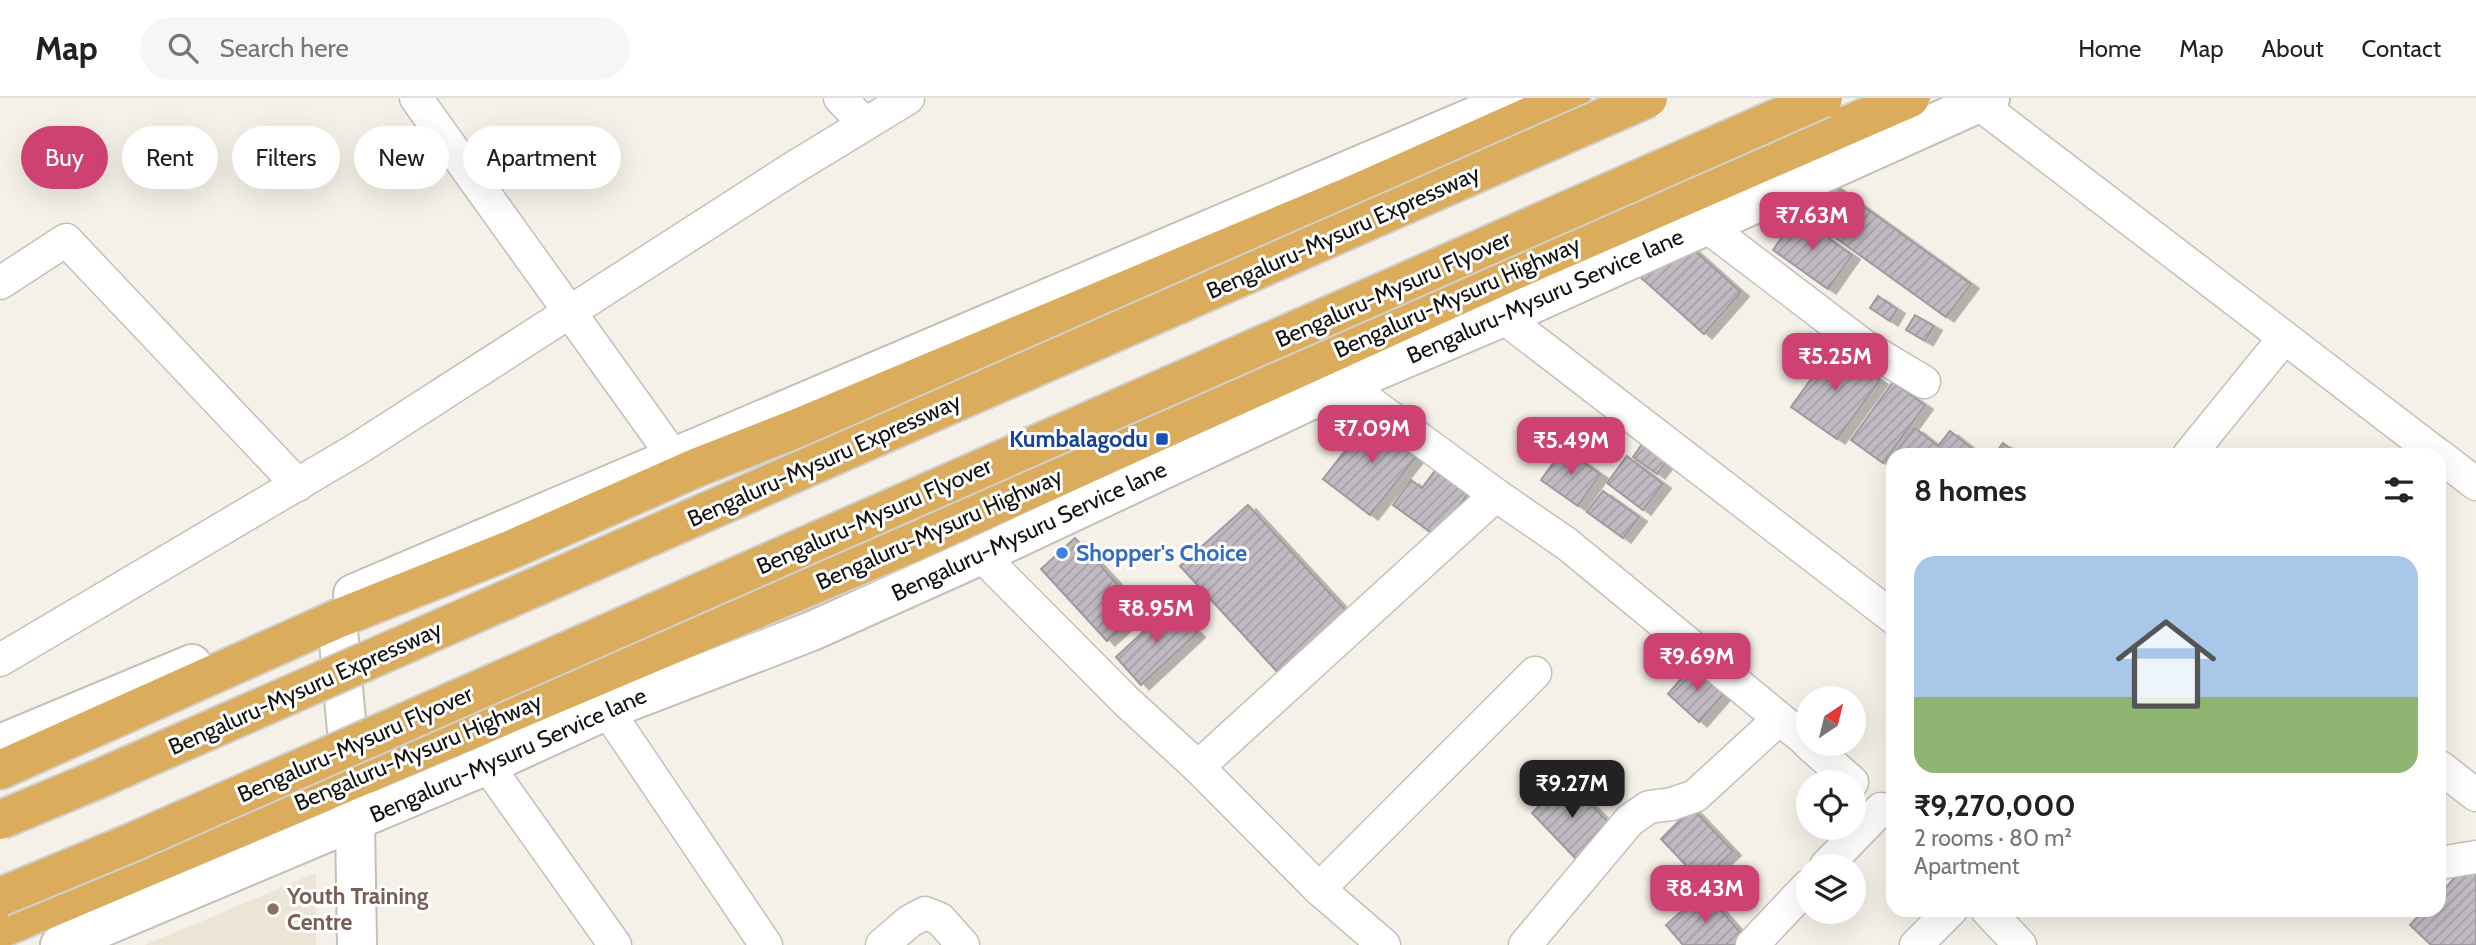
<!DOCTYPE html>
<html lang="en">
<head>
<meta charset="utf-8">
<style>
	body { margin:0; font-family:Cabin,sans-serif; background:#f6f6f6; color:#222; height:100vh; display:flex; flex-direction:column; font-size:26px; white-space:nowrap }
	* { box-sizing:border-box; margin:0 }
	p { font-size:23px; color:#767676 }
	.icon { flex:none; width:38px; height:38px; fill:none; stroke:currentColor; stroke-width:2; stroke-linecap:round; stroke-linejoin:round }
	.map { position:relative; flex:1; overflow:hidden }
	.drawer { position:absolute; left:1886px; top:350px; width:560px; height:469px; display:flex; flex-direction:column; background:#fff; border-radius:21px; box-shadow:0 7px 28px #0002 }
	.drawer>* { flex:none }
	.top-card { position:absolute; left:21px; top:28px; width:665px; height:63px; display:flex; gap:14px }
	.needle { width:46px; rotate:35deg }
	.fabs { position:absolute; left:1796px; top:588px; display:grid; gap:14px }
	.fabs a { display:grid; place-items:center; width:70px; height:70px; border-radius:50%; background:#fff; box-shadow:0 7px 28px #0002; font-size:35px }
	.price { position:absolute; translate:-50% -60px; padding:0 16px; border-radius:14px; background:#ce4273; color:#fff; font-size:23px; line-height:46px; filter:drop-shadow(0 2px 4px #0008) }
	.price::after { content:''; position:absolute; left:50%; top:42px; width:21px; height:16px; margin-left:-10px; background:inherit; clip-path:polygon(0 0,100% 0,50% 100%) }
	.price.current { background:#222; color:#fff }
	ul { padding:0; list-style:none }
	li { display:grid; align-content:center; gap:14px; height:371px; padding:0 28px }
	li span { display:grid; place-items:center; height:217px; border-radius:21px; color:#555 }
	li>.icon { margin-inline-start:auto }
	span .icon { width:126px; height:126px; fill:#fffc; stroke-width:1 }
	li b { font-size:30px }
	h2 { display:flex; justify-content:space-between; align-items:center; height:84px; padding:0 28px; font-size:30px }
	.chip { padding:0 24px; border-radius:32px; background:#fff; box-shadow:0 7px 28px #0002; font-size:24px; line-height:63px }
	.chip.current { background:#ce4273; color:#fff }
	header { display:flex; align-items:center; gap:42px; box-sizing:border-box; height:98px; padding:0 35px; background:#fff; border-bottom:2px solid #e0e0e0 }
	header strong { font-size:33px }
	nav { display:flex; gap:38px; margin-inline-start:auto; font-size:24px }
	.search { width:490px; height:63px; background:#f6f6f6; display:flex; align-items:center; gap:18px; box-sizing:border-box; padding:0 24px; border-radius:38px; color:#767676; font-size:26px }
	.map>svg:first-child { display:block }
	.built { fill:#ece5d5 }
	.building { fill:url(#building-hatch); stroke:#9f99a0; stroke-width:2; filter:url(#shadow) }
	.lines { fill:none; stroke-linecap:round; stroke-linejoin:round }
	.minor-casing { stroke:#c4c0b8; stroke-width:35 }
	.tertiary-casing { stroke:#c4c0b8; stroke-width:42 }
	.secondary-casing { stroke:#c4c0b8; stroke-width:42 }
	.trunk-casing { stroke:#d0d0cf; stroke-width:42 }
	.minor { stroke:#fff; stroke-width:32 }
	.tertiary { stroke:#fff; stroke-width:38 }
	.secondary { stroke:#fff; stroke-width:38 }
	.trunk { stroke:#daac5c; stroke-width:38 }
	.trunk-bridge-casing { stroke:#d0d0cf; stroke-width:42; stroke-linecap:butt }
	.trunk-bridge { stroke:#daac5c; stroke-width:38 }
	.transit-dot { fill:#1a4fb4; stroke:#fff; stroke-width:2.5 }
	.shop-dot { fill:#3f7fe0; stroke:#fff; stroke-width:2.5 }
	.education-dot { fill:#8d6e63; stroke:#fff; stroke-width:2.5 }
	.labels { text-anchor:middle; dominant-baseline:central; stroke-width:6; stroke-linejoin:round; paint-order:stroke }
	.street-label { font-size:23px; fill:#13120f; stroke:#fff }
	.transit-label { font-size:23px; font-weight:bold; fill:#164399; stroke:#fff; text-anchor:end }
	.shop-label { font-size:23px; font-weight:bold; fill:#366cbe; stroke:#fff; text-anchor:start }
	.education-label { font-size:23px; font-weight:bold; fill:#785e54; stroke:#fff; text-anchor:start }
</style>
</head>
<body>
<header>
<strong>Map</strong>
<div class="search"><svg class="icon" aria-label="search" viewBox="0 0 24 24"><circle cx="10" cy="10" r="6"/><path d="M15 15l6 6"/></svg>Search here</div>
<nav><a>Home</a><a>Map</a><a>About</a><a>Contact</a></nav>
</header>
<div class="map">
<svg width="2476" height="847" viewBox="0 0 2476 847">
	<defs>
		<pattern id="building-hatch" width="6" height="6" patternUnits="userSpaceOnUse" patternTransform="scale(1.75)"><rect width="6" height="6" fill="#c1bac2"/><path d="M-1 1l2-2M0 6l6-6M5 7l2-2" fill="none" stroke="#a59fa6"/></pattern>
		<filter id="shadow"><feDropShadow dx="8" dy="4.5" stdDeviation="0" flood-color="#0004"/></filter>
	</defs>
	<rect width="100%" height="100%" fill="#f5f1e8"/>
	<polygon class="built" points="316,775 316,847 145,847"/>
	<g class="building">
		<polygon points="1826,81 1971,186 1946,219 1801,115"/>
		<polygon points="1797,118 1852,157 1828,191 1773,152"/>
		<polygon points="1676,136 1741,194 1704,236 1639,178"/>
		<polygon points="1878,198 1897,211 1890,223 1870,210"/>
		<polygon points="1915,217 1934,228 1925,243 1906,232"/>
		<polygon points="1834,249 1880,282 1837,341 1791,309"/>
		<polygon points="1893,284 1925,307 1883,365 1851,342"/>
		<polygon points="1373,317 1420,354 1370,417 1323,381"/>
		<polygon points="1915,330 1938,348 1950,333 1975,353 1972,357 1902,357 1897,353"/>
		<polygon points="1649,336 1673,355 1657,376 1633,359"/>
		<polygon points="2003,345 2019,357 1994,357"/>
		<polygon points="1564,350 1600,376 1578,408 1541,382"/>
		<polygon points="1627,358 1663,386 1643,412 1607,385"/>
		<polygon points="1440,366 1472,390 1437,439 1393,407 1411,382 1422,390"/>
		<polygon points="1603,393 1639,419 1623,440 1587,414"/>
		<polygon points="1248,407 1349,516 1281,578 1180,468"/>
		<polygon points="1075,440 1141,512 1107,543 1041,471"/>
		<polygon points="1171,508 1197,535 1141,587 1116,559"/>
		<polygon points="1694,566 1726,593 1699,624 1668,596"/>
		<polygon points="1566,681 1613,729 1578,763 1532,715"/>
		<polygon points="1692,710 1733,753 1701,783 1661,741"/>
		<polygon points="2468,765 2476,772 2476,847 2431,847 2410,827 2424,812 2440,812 2440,796"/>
		<polygon points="1704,793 1747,842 1742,847 1683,847 1666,827"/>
	</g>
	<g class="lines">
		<g class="minor-casing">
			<g id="minor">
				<polyline points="416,0 673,358"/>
				<polyline points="840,0 865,26"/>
				<polyline points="1978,5 2438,357"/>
				<polyline points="1705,127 1864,248 1924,284"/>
				<polyline points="0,185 66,142 298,387"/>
				<polyline points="1503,219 1894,520"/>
				<polyline points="1345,286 1496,397 1567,446 1808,644"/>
				<polyline points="2189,357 2284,240"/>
				<polyline points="2440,358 2476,386"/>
				<polyline points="981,457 1126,603 1198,669 1319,791 1384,847"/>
				<polyline points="0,562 357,351 790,72 908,0"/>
				<polyline points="607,612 766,847"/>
				<polyline points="1809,646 1852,684"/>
				<polyline points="487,667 615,847"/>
				<polyline points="1198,669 1496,397"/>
				<polyline points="2440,669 2476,697"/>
				<polyline points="2440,765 2476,759"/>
				<polyline points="1826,768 1881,711"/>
				<polyline points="1319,791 1535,575"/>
				<polyline points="1987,812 2020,847"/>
				<polyline points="882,847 910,823 925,815 940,821 963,847"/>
				<polyline points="1525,847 1630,722 1649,709 1672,706 1695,698 1779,621"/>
				<polyline points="1752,847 1808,788"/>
				<polyline points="1916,847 1951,812"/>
			</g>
		</g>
		<g class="tertiary-casing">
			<g id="tertiary">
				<polyline points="353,496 1518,0"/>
				<polyline points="0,646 192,566"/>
				<polyline points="60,847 487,667 607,612 812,533 981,457 1345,286 1503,219 1990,0"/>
			</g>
		</g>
		<g class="secondary-casing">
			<polyline id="secondary" points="337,521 355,724 357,847"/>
		</g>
		<g class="trunk-casing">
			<g id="trunk">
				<polyline points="0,672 337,521 510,452 698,369 800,329 1355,96 1571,0"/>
				<polyline points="0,831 914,444 1508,175 1910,0"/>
			</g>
		</g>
		<use href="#minor" class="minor"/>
		<use href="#tertiary" class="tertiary"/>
		<use href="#secondary" class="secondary"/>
		<use href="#trunk" class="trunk"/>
		<g class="trunk-bridge-casing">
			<g id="trunk-bridge">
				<polyline points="0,722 96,682 1648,0"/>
				<polyline points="0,799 133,744 1823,0"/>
			</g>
		</g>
		<use href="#trunk-bridge" class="trunk-bridge"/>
	</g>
	<rect class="transit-dot" x="1155" y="334" width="14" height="14" rx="3.5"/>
	<circle class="shop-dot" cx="1062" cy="455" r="7"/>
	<circle class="education-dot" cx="273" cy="811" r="7"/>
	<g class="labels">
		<g class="street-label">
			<text transform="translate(1343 134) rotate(-24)">Bengaluru-Mysuru Expressway</text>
			<text transform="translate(1393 191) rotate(-24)">Bengaluru-Mysuru Flyover</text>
			<text transform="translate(1545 198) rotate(-24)">Bengaluru-Mysuru Service lane</text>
			<text transform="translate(1457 199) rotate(-24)">Bengaluru-Mysuru Highway</text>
			<text transform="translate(824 362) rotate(-24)">Bengaluru-Mysuru Expressway</text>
			<text transform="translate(874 418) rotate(-24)">Bengaluru-Mysuru Flyover</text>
			<text transform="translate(939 431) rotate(-24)">Bengaluru-Mysuru Highway</text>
			<text transform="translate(1029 433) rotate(-25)">Bengaluru-Mysuru Service lane</text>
			<text transform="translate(305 590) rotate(-24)">Bengaluru-Mysuru Expressway</text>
			<text transform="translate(355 646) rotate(-24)">Bengaluru-Mysuru Flyover</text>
			<text transform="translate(418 654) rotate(-23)">Bengaluru-Mysuru Highway</text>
			<text transform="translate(508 657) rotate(-24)">Bengaluru-Mysuru Service lane</text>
		</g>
		<g class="transit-label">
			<text x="1148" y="341">Kumbalagodu</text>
		</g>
		<g class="shop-label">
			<text x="1076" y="455">Shopper's Choice</text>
		</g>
		<g class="education-label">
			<text x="287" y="798">Youth Training<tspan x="287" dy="26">Centre</tspan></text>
		</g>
	</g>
</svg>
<div class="fabs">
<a><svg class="needle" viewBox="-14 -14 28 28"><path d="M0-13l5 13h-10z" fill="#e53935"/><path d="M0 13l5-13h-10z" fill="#767676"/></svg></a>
<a><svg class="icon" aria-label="locate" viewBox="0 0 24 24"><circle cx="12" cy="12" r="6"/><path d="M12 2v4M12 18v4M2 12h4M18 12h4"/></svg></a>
<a><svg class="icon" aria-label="layers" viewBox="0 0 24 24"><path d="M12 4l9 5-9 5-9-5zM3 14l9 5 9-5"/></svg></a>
</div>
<b class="price" style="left:1812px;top:154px">₹7.63M</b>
<b class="price" style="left:1835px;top:295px">₹5.25M</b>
<b class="price" style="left:1372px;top:367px">₹7.09M</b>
<b class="price" style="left:1571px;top:379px">₹5.49M</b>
<b class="price" style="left:1156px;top:547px">₹8.95M</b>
<b class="price" style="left:1697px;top:595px">₹9.69M</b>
<b class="price current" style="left:1572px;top:722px">₹9.27M</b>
<b class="price" style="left:1705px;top:827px">₹8.43M</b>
<div class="top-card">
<a class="chip current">Buy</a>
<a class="chip">Rent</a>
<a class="chip">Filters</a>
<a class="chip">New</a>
<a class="chip">Apartment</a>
</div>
<section class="drawer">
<h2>8 homes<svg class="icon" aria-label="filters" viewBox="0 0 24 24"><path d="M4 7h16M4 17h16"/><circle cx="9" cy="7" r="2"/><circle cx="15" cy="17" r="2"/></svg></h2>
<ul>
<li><span style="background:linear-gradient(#a9c7e8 65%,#8fb573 0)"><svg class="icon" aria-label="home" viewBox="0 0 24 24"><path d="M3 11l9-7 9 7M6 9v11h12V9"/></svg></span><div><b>₹9,270,000</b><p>2 rooms · 80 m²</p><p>Apartment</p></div></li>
</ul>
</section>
</div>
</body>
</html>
